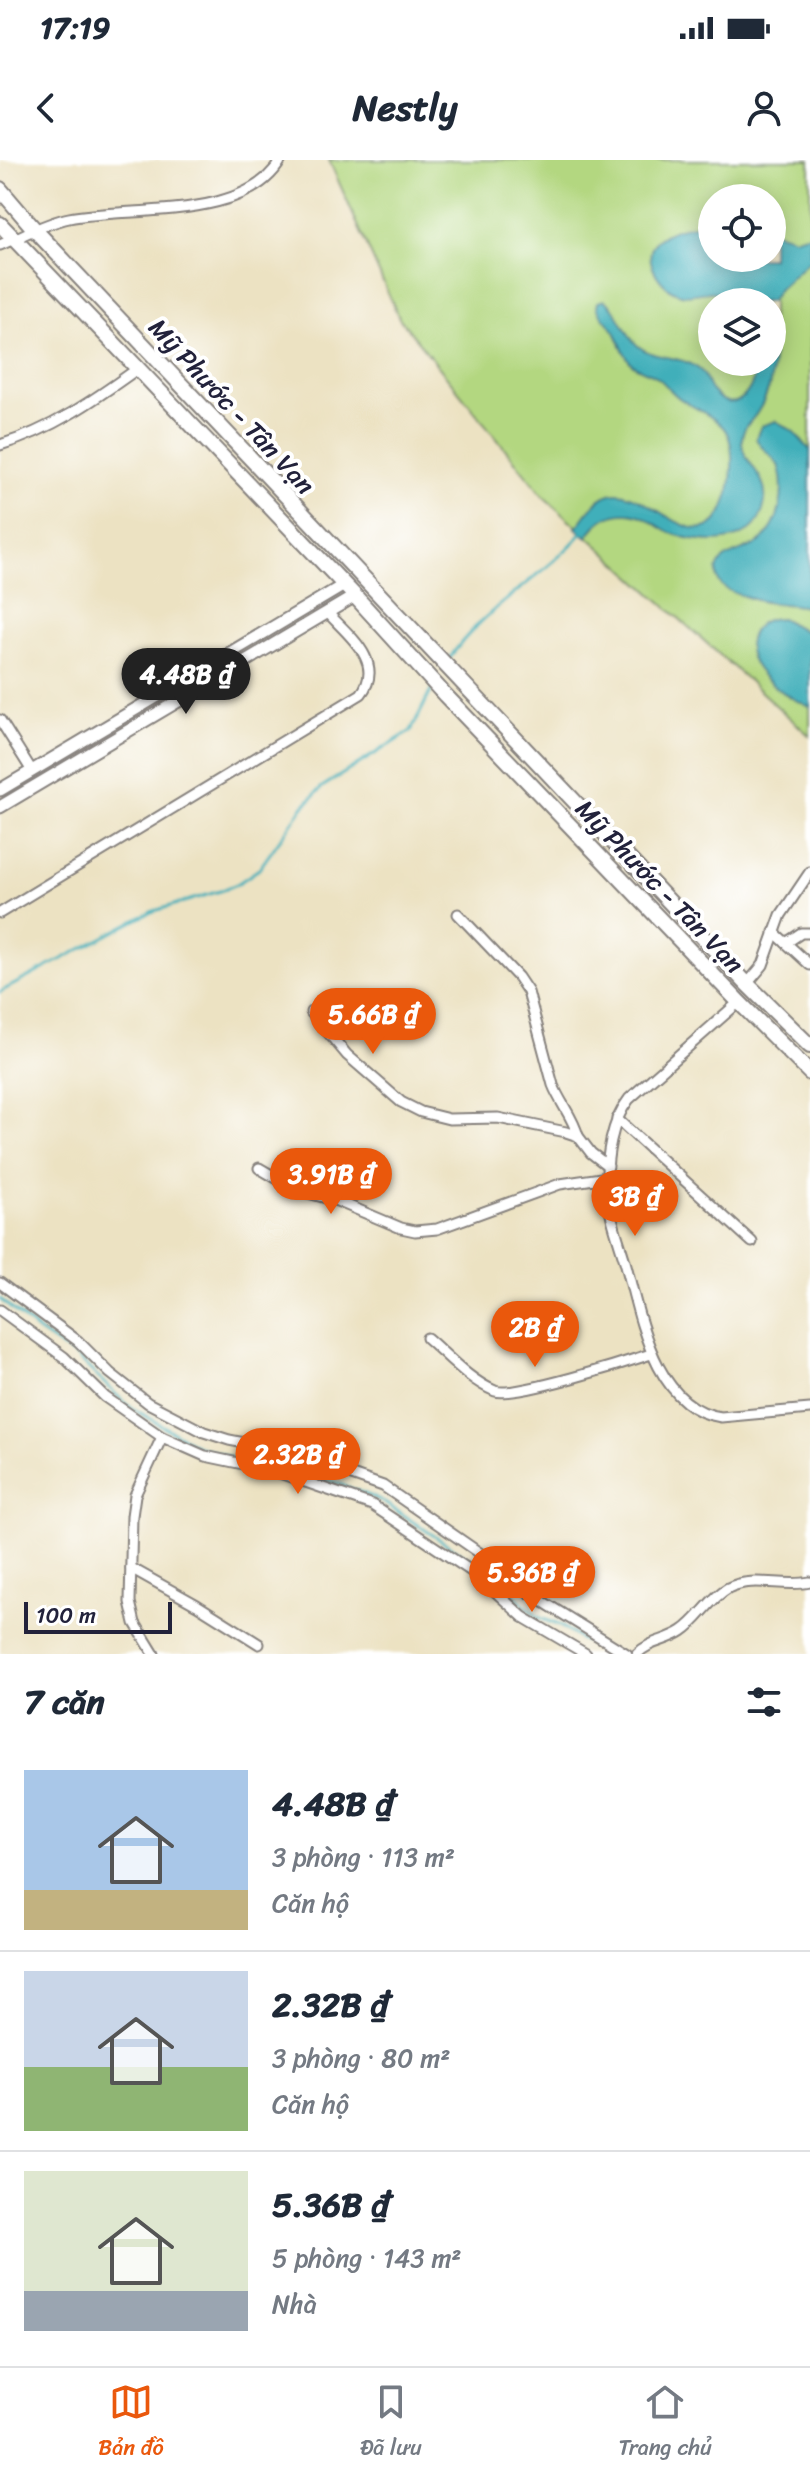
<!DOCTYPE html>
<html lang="vi">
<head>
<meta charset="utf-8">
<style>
	body { margin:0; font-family:Sriracha,sans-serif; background:#f6f6f7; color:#1f2937; height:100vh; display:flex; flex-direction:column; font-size:30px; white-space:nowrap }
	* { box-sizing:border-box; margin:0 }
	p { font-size:26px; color:#747a83 }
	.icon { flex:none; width:44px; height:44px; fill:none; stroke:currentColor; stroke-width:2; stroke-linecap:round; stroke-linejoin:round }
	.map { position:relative; height:1494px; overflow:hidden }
	.details { display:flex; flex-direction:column; background:#fff; flex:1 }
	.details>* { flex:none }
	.tools { position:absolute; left:698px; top:24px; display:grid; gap:16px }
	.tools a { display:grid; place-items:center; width:88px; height:88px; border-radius:50%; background:#fff; box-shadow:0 4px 20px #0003; font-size:40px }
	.scale { position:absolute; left:24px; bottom:20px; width:148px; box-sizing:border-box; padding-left:8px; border:4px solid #22223b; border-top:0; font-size:22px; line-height:28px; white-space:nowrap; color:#22223b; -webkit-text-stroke:6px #fff; paint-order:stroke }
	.price { position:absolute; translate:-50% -68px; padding:0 18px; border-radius:28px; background:#ea580c; color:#fff; font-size:26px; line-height:52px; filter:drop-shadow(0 2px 4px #0008) }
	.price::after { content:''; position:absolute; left:50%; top:48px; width:24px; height:18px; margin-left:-12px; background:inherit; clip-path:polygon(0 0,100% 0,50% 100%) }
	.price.current { background:#222; color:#fff }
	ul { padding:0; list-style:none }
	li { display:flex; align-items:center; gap:24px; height:200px; padding:0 24px }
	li+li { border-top:2px solid #e0e1e3 }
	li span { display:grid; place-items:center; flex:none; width:224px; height:160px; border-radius:0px; color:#555 }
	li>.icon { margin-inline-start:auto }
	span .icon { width:96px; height:96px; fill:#fffc; stroke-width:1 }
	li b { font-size:34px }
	h2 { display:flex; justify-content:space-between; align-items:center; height:96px; padding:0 24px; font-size:34px }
	.status { display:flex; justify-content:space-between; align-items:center; height:56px; padding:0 40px; background:#fff; direction:ltr }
	.status svg { height:22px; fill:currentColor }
	header { display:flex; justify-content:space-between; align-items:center; height:104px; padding:0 24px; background:#fff; font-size:36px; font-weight:700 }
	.menu { display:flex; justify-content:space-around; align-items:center; height:112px; border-top:2px solid #e0e1e3; background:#fff; font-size:22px; color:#747a83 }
	.menu a { display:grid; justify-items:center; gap:4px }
	.menu .current { color:#ea580c }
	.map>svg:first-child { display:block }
	.green { fill:#b3d780; stroke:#6a7c5e; stroke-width:2; fill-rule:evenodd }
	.water { fill:#3fafba; stroke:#30687a; stroke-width:2 }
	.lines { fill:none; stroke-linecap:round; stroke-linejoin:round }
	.stream { stroke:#3fafba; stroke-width:3 }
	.minor-casing { stroke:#87827e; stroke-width:13 }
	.tertiary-casing { stroke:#87827e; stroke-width:15 }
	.primary-casing { stroke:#87827e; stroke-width:18 }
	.minor { stroke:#fff; stroke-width:9 }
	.tertiary { stroke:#fff; stroke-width:11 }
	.primary { stroke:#fff; stroke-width:14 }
	.labels { text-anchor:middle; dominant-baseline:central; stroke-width:8; stroke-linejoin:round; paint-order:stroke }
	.street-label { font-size:26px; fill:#22223b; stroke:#fff }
</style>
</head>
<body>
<div class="status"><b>17:19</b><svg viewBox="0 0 49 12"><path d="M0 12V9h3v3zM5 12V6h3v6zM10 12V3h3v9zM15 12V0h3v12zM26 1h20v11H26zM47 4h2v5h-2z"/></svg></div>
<header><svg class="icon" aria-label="back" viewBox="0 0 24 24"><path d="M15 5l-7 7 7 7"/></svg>Nestly<svg class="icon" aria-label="person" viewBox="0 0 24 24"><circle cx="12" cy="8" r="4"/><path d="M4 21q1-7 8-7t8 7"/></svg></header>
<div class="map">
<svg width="810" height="1494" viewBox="0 0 810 1494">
	<rect width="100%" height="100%" fill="#fff"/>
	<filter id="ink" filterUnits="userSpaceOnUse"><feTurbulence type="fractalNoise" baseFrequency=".0125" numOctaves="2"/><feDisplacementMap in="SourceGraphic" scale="16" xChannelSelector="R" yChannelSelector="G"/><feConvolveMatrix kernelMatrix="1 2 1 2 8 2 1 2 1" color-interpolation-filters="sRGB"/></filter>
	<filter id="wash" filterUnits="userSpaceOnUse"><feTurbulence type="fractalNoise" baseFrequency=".006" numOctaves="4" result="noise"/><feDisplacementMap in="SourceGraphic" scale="32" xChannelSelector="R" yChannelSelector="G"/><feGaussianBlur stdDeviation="1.8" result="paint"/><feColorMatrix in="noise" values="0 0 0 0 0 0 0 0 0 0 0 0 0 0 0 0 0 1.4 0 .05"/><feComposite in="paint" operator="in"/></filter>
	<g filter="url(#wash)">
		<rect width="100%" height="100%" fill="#ece2c2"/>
		<path class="green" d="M329,0H810V576L545,338L399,158ZM712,38H772V98H712ZM712,142H772V202H712Z"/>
		<g class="water">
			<path d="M712,65V98H772V71L795,78L810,74V100L779,129L770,142C761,142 747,144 738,142C728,139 722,131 710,132C696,133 686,138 673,131C664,126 657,117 653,108C639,73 688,64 712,65Z"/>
			<path d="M604,140C617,146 624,173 637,185C655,201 682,194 700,210C707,215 706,225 712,231C737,261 756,226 757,202H772V189C775,211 769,235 757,253C751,262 742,268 742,279C740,302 768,313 765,340C760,388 705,386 671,373C656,366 644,353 627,353C609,352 596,363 587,377L576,368C585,358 593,342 605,336C641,316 696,406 723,350C732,331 738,284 723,267C712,255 694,248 682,240C671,233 665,222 654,215C647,211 639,210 632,204C623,195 621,183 615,172C609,163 601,157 597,147L598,142Z"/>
			<path d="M776,261L793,271L810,290V448C790,442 769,446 750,438C738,434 718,430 717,415C715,392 750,392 762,380C780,364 785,334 780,311C777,295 761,292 756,278L761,266Z"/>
			<path d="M781,458L810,474V547C785,536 733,505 754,470C760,461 770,458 781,458Z"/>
		</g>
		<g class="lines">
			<g class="stream">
				<path d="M448,501C482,447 542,420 583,372"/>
				<polyline points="0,832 151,752 220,731 237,724 259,709 303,647 322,627 411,571 432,529"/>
				<polyline points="0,1139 39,1172 77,1197 127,1245 195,1285 233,1298"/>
				<polyline points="267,1305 337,1323 380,1340 492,1414 538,1457 561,1466 581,1480 596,1483 608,1494"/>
			</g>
		</g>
	</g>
	<g filter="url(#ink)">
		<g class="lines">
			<g class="minor-casing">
				<g id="minor">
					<path d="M0,85C22,76 45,63 69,58C130,46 246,62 281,0"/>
					<path d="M0,285C51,270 94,240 137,209"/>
					<polyline points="0,560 32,611"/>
					<path d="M0,753L361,534C386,502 347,474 327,452"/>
					<path d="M458,754L518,817L528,832L553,925C560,943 573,957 578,976"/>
					<polyline points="774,772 810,805"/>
					<polyline points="786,783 801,773 810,773"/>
					<polyline points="747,824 763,805 781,755 810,712"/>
					<path d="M739,842L629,939C611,962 606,998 607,1027C608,1053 619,1080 626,1105C640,1157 655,1248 721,1257L810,1249"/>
					<polyline points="311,852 347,895 401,942 421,952 449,959 498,958 566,972 578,976 591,993 608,1006"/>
					<polyline points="617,959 752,1082"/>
					<polyline points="259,1008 297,1030 337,1041 401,1068 415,1071 437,1069 560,1024 608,1017"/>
					<polyline points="0,1123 78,1181 110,1213 148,1243 204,1272 229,1280 281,1290 383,1326 500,1407 529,1433 627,1494"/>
					<polyline points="0,1150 64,1197 105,1237 162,1277"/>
					<path d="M427,1178C448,1196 470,1221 495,1231C514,1238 627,1202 651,1194"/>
					<polyline points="131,1408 197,1445 259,1484"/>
					<polyline points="154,1494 135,1463 130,1442 132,1356 135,1335 162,1277 205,1296 271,1310 372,1345 477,1415 523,1457 586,1494"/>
					<path d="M637,1494C649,1481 667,1481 682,1471C700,1459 709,1439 728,1428C753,1415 784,1428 810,1422"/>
				</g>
			</g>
			<g class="tertiary-casing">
				<g id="tertiary">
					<polyline points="0,630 344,425"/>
					<polyline points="0,647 355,436"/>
				</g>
			</g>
			<g class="primary-casing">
				<g id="primary">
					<polyline points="0,29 35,70 747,824 810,886"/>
					<polyline points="0,64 355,436 445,535 739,842 810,913"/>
				</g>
			</g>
			<use href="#minor" class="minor"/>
			<use href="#tertiary" class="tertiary"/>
			<use href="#primary" class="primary"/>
		</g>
	</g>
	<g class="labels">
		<g class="street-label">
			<text transform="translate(232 246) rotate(47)">Mỹ Phước - Tân Vạn</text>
			<text transform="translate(660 726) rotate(46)">Mỹ Phước - Tân Vạn</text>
		</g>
	</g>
</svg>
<div class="tools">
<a><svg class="icon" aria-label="locate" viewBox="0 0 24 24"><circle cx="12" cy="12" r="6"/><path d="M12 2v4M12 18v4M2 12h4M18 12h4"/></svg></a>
<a><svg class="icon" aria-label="layers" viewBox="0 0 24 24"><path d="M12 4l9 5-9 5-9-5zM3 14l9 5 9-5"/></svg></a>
</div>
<div class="scale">100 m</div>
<b class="price current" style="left:186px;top:556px">4.48B ₫</b>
<b class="price" style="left:373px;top:896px">5.66B ₫</b>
<b class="price" style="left:331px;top:1056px">3.91B ₫</b>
<b class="price" style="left:635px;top:1078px">3B ₫</b>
<b class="price" style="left:535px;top:1209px">2B ₫</b>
<b class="price" style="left:298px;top:1336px">2.32B ₫</b>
<b class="price" style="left:532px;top:1454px">5.36B ₫</b>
</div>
<section class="details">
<h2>7 căn<svg class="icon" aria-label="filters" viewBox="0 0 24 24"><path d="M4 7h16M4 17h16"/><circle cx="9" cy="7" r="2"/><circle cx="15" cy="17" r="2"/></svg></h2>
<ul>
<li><span style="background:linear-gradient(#a9c7e8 75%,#c2b280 0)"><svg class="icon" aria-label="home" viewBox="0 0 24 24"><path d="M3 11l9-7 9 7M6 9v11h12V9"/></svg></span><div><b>4.48B ₫</b><p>3 phòng · 113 m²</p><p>Căn hộ</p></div></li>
<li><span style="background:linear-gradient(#c9d6e8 60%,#8fb573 0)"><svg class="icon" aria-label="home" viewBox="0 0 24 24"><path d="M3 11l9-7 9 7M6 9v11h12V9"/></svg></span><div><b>2.32B ₫</b><p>3 phòng · 80 m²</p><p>Căn hộ</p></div></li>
<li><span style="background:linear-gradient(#dfe7d0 75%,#9aa5b1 0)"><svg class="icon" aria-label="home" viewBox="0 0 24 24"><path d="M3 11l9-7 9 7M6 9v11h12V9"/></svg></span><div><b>5.36B ₫</b><p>5 phòng · 143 m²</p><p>Nhà</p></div></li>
</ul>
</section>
<nav class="menu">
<a class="current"><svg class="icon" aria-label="map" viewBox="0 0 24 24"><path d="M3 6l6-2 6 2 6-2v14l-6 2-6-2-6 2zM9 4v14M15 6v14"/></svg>Bản đồ</a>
<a><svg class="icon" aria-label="saved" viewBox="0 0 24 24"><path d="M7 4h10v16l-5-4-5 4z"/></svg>Đã lưu</a>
<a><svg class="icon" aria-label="home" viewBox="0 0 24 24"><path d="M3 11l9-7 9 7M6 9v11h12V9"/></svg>Trang chủ</a>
</nav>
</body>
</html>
